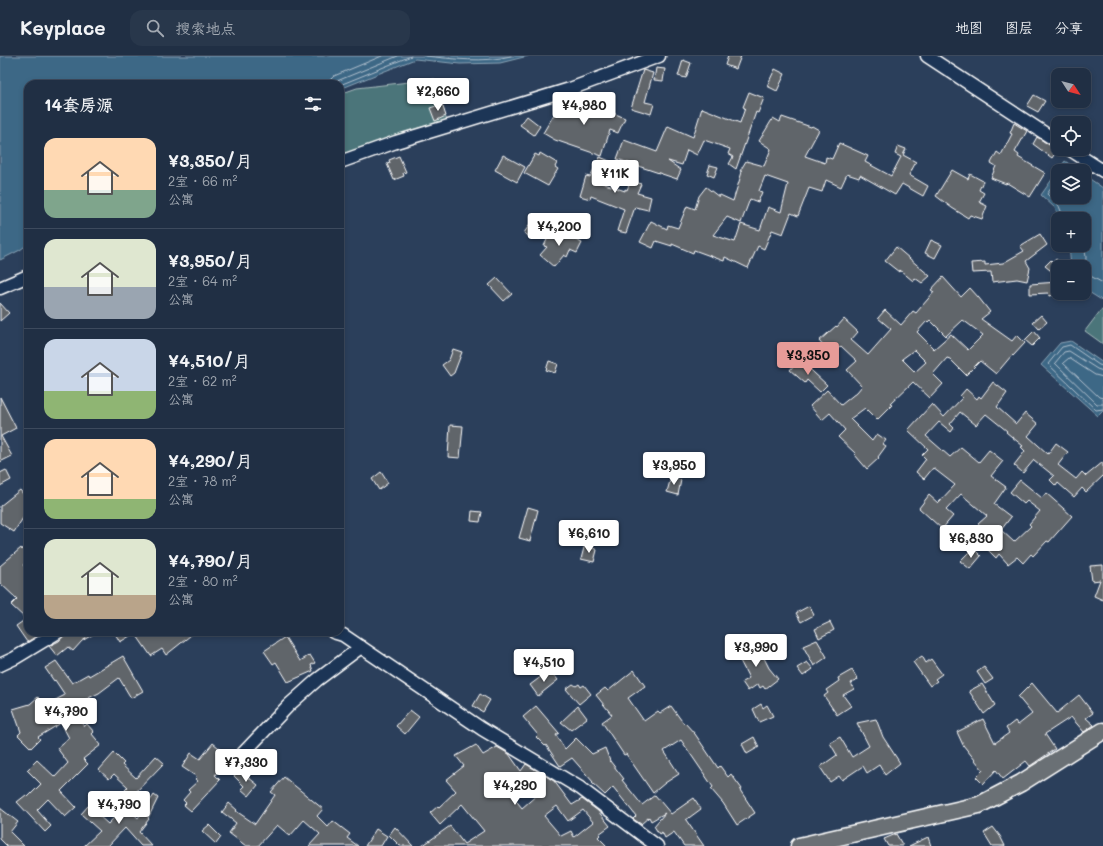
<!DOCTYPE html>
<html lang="zh">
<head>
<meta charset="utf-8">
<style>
	body { margin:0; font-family:Mali,"LXGW WenKai TC",sans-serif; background:#28374b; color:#f1f3f6; height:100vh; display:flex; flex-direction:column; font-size:15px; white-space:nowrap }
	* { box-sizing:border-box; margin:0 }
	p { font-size:13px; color:#a2a9b2 }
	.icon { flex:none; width:22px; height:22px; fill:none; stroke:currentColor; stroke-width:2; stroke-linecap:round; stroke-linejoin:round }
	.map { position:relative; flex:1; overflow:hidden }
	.drawer { position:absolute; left:24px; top:24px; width:320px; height:556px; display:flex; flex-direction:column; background:#202f44; border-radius:12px; box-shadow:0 2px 6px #0003,0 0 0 1px #3d4a5d }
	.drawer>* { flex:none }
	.needle { width:26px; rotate:126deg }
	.controls { position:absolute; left:1051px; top:12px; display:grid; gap:8px }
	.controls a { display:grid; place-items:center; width:40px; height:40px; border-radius:8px; background:#202f44; box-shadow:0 2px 6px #0003,0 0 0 1px #3d4a5d; font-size:20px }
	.price { position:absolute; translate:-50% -34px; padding:0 9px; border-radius:4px; background:#fff; color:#222; font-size:13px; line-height:26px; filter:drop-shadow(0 1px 2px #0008) }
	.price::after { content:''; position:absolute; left:50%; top:24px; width:12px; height:9px; margin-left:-6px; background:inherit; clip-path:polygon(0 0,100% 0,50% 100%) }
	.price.on { background:#e69b98; color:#111 }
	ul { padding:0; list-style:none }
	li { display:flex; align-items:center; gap:12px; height:100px; padding:0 20px }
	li+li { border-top:1px solid #3d4a5d }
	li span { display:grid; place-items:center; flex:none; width:112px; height:80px; border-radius:12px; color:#555 }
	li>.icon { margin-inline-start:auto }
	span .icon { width:48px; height:48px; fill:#fffc; stroke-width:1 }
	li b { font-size:17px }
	h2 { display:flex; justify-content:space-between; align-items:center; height:48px; padding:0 20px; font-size:17px }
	header { display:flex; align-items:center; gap:24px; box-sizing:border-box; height:56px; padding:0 20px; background:#202f44; border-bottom:1px solid #3d4a5d }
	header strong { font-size:19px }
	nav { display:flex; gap:22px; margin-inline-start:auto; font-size:14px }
	.search { width:280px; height:36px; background:#28374b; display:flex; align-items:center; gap:10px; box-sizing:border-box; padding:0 14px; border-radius:12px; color:#a2a9b2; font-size:15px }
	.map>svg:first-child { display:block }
	.green { fill:#4c757a; stroke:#a6babc }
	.water { fill:#3e6786; stroke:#8ba4b6 }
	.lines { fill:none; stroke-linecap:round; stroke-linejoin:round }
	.shore { stroke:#b2c2cf; stroke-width:1 }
	.building { fill:#61656b; stroke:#fff; fill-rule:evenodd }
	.minor-casing { stroke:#fff; stroke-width:15 }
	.major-casing { stroke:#fff; stroke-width:19 }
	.minor { stroke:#1d3557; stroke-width:12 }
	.major { stroke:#6a7074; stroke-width:16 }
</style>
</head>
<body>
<header>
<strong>Keyplace</strong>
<div class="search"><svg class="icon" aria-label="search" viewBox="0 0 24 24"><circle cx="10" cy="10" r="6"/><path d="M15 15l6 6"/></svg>搜索地点</div>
<nav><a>地图</a><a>图层</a><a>分享</a></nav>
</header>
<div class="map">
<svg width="1103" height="790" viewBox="0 0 1103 790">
	<rect width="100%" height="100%" fill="#2b3f5b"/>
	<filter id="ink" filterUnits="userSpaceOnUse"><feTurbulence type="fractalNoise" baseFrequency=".025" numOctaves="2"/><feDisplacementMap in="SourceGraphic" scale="8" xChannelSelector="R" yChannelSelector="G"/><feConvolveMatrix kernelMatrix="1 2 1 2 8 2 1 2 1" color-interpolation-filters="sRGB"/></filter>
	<g filter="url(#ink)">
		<g class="green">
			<polygon points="435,23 447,66 340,104 340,38 357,32"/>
			<polygon points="1101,254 1103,255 1103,288 1085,275"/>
		</g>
		<g class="water">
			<polygon points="0,0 528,0 500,7 460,8 415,3 340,33 340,28 28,28 28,188 20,194 0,204"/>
			<polygon points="1065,105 1079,115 1058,115 1058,141 1084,141 1084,119 1103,132 1103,245 1084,233 1084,211 1071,211 1069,189 1084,189 1084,163 1060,163 1055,152 1041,139"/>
			<polygon points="1071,285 1103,307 1103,355 1098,360 1041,309 1060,287"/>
		</g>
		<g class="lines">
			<g class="shore">
				<path d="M425,0C454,3 483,7 511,0"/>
				<polyline points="326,28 334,20 382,0"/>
				<polyline points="333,28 337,25 398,0"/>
				<polyline points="340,29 411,0"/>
				<polyline points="1058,122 1047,138 1059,150 1064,163"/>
				<polyline points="1084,189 1086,201 1085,217 1103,227"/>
				<polyline points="1103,310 1099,309 1070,289 1062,291 1048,308 1096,354 1103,353"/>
				<polyline points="1103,315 1097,313 1069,295 1064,296 1055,307 1097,348 1103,348"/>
				<polyline points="1103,321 1095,319 1069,302 1063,307 1099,341 1103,342"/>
			</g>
		</g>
		<g class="building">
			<polygon points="728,0 741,0 736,13 725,9"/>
			<polygon points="683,4 691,7 686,22 678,20"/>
			<polygon points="656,12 665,13 663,25 654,24"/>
			<polygon points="775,13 785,18 777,35 767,30"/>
			<polygon points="643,14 653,17 645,46 654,48 651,58 631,52"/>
			<polygon points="749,36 764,42 758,57 756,56 736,113 729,108 733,101 728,98 730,93 704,84 697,99 687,94 682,109 668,105 681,114 677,123 617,103 624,84 657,96 668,70 693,81 702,52 740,67 745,52 743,51"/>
			<polygon points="1034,39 1045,45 1038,56 1027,50"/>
			<polygon points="573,40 592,45 592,48 625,62 618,77 610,74 602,100 555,84 543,77 556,55 563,59 570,41"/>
			<polygon points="442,48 446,60 435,65 430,52"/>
			<polygon points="527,60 540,70 534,79 520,69"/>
			<path d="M782,61L811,71L812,70L819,74L805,100L825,107L826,101L832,103L839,87L868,100L865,106L891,120L901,101L895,98L898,90L906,93L903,99L916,106L909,119L928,130L923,140L902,128L895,139L860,119L859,122L847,118L841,131L826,124L822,136L809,132L798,160L791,157L783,178L772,174L764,193L758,190L748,212L725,201L724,205L694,194L693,197L672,188V190L656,185L653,192L640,186L651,165L667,173L668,169L678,172L687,150L695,153L699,140L706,131L719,141L720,139L733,145L742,116L740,115L746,105L764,110L771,93L759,85L773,62L780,66ZM765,120L788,128L781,156L768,151L760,174L741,168L735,186L713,179L727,161L741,167L750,143L758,146L762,136L759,135Z"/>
			<polygon points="1014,67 1027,75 1015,96 1019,99 1018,101 1045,117 1030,141 1007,127 1006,128 991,122 996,110 991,107 997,96 1001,99 1012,78 1010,77"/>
			<polygon points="1037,81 1054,92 1058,93 1052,102 1033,88"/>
			<polygon points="540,97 557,107 555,111 558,113 548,130 524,117 535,98 539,100"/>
			<polygon points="503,99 525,111 517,126 495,114"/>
			<polygon points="399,100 406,116 403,117 404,120 394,124 387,108 390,107 389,104"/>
			<polygon points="600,101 612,106 602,127 625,135 625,133 627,134 631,124 641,128 637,137 651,141 648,154 635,151 626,177 617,175 624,153 591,140 590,143 580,140 586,120 590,121"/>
			<polygon points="710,109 718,111 714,121 707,118"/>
			<polygon points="952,114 968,123 970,118 983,125 979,134 984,137 979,146 987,150 982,163 970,159 968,162 952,152 936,140"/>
			<polygon points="534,162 542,168 532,182 524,177"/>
			<polygon points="552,173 582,187 577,197 570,194 567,201 564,199 554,211 540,199 547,191 544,190"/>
			<polygon points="1040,178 1047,189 1026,205 1030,212 1027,225 1017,223 992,226 991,216 972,217 971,207 985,206 985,209 1003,207 1024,195 1020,190"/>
			<polygon points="931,184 942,189 935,202 925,197"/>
			<polygon points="896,191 930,220 922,227 915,222 913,225 900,214 899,216 885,205"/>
			<polygon points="1056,203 1063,209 1061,211 1058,211 1058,215 1055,218 1045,210 1051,204 1053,206"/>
			<path d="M943,221L961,241L970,232L979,242L990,256L981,263L1012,285L1017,279L1025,287L1013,300L1012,299L996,318L980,305L966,319L950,303L947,302L933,318L943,328L930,342L913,326L890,348L892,349L877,364L865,352L850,363L872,385L877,378L886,384L883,388L886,390L878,401L879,402L867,413L855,399L856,398L838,381L845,374L830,357L822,364L810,350L827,334L841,349L857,336L862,330L847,314L857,305L841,290L831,299L819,285L836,270L837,271L844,263L858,276L851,284L868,299L891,273L878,262L885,254L901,269L913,255L916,257L934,236L931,234ZM930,264L946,280L963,264L983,279L968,294L951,278L934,293L917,276L927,265L928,266ZM914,294L926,306L915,316L902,303Z"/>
			<polygon points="497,222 512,238 504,245 489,229"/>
			<polygon points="1058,226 1058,238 1049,240 1048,237 1030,238 1030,228"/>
			<polygon points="0,247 9,257 0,265"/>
			<polygon points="1041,259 1047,266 1039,273 1033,266"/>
			<polygon points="1034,275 1040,282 1032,290 1025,284"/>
			<polygon points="453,293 462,296 454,317 450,320 442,309 449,304"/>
			<polygon points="799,303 827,329 820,336 807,324 805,327 790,314"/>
			<polygon points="549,305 558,308 555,317 546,314"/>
			<polygon points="993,326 1007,337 997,351 1016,368 1025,357 1038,368 1028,380 1048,398 1056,387 1068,396 1058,409 1076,423 1082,416 1086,420 1103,406 1103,420 1086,436 1082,432 1074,441 1058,427 1056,430 1050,424 1054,420 1034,404 1023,417 1014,409 1025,395 1021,391 1023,390 1006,376 1007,375 986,358 976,369 960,356 950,368 954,372 951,376 939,366 926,380 950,401 961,391 979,406 989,394 1003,405 991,420 1006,431 994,448 1011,461 1001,474 1014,486 1031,470 1029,468 1040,455 1027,445 1024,448 1010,436 1020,424 1042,442 1046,437 1072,460 1049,486 1047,485 1033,500 1031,498 1023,507 1017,501 1008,508 999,498 996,502 987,493 995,484 978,468 987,460 961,438 946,454 953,460 942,473 919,452 929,439 938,447 955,429 933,412 924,423 916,416 926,403 922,399 928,393 908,374 932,348 944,361 962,342 960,340 966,333 977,343 979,340 981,342"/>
			<polygon points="0,341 16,372 1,380 12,400 0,406"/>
			<polygon points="450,369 463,370 460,402 448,401"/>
			<polygon points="6,414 11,424 0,430 0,417"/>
			<polygon points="381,416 388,427 379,434 372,423"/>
			<polygon points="671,421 681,424 678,439 667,436"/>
			<polygon points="20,434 28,444 28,468 23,462 14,476 0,467 0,450"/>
			<polygon points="528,451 538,454 530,485 519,482"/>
			<polygon points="472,455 482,456 480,466 471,465"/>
			<polygon points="28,488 28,505 23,509 28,514 28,576 43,576 27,586 16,570 26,563 11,549 17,543 0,527 0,510 21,492 22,494"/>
			<polygon points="585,488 597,494 594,506 581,503"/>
			<polygon points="973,492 981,500 970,513 960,505"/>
			<polygon points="1103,509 1103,544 1094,540 1100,524 1092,525 1090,510"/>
			<polygon points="809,550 814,559 801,566 796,557"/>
			<polygon points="830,566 834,574 819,582 815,573"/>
			<polygon points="67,576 97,576 82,585 73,595 68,591 57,600 49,590 59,585"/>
			<polygon points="114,576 195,576 166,599 162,593 151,600 135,577 120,586"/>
			<polygon points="285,581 300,605 310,599 315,607 311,609 313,615 288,626 276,606 273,608 264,595"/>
			<polygon points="817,584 827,601 814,610 803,590"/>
			<polygon points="753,589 754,591 758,590 769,612 778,623 765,633 763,630 760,632 758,628 748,635 742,626 749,622 736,597"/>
			<polygon points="123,600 143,635 131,642 119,622 99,637 74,649 84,671 87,668 94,676 92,678 101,689 83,703 88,708 61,735 76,751 65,761 48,743 37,754 51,770 45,776 17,746 26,739 28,741 41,728 27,714 37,704 55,721 68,707 57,692 69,682 61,667 38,681 40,683 31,692 18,679 21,676 13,653 30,648 38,641 44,650 65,639 55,624 54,625 45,612 56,605 72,627 88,618 89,620"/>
			<polygon points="922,600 926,607 931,603 942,618 935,623 937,625 930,630 913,606"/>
			<polygon points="807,606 813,613 803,620 797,612"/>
			<polygon points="984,611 993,623 985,628 977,616"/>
			<polygon points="550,614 558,624 538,640 530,629"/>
			<polygon points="634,614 645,630 628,642 644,665 658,655 660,657 671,650 684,668 685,667 695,678 718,712 720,710 728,721 731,718 742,733 740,734 755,757 737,769 723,747 711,733 713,731 681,684 664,695 679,718 665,727 653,737 626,698 624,699 602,666 612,659 596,639 605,632 608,635"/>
			<polygon points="852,614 858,624 851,627 854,633 843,639 851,650 837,659 824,640 828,637 826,634 839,625 838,622"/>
			<polygon points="1032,627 1057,657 1079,639 1093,657 1086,662 1094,669 1084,676 1071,661 1045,678 1055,693 1030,710 1026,705 1003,723 996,714 983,728 976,721 983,714 963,689 957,676 983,663 995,687 1009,677 1006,672 1015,665 1018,669 1032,658 1018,641"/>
			<polygon points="573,628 576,630 579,628 581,631 584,629 591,638 579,648 566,633"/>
			<polygon points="982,628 995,649 984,658 969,635"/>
			<polygon points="480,638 490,644 483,656 473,650"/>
			<polygon points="761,648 763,652 767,649 773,660 759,666 753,653"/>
			<polygon points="536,650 559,677 556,679 565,693 576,682 592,698 605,692 610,705 624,723 622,724 642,749 655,739 671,758 694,742 701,753 686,764 704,790 684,790 674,776 665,782 662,776 659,778 654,770 665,757 651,765 649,761 641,768 633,763 636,760 613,731 605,739 592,727 593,726 572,702 560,710 546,689 545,690 536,681 538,679 523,661"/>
			<polygon points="578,650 587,662 571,674 561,666"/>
			<polygon points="410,654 419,661 405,678 396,670"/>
			<polygon points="876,663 883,681 900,707 885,719 879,709 867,717 863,710 842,724 839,720 830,726 820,711 837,699 830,687 840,681 852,701 869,690 857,667"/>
			<polygon points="754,681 759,691 747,698 742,688"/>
			<polygon points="213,687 230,701 215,719 220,724 191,755 184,749 186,747 183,744 190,736 188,734 198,725 195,723 197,721 182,711 191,697 200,703"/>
			<path d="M476,689L483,699L497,691L509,698L521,715L526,708L554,725L572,749L582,743L598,755L610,770L599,778L600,779L598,781L607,790H422L450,770L464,788L484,775L462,748L440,769L430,757L438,750L439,751L456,735L446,724L464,710L456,700ZM522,720L537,739L522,752L506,732ZM557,750L568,765L583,754L593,766L574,781L571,775L561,780L544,760Z"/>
			<polygon points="114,697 124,707 122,709 136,722 156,700 164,707 131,741 125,734 128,731 114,718 109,723 99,714"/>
			<polygon points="239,714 258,729 249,740 241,733 244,730 234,720"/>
			<polygon points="284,721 323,753 317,760 328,771 333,765 350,778 347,782 358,790 309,790 320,778 304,764 290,780 277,769 258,790 246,790 229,777 236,767 222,756 229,747 237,754 236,755 255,768 275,739 271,736"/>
			<polygon points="154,739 158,742 148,762 149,763 139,776 152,790 141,790 125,772 108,790 84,790 100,775 81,758 88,750 108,768 125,750 138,762"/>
			<polygon points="0,752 18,766 10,776 24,790 7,790 0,783"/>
			<polygon points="209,769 221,781 216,788 202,775"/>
			<polygon points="395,771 413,790 400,790 389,779"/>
			<polygon points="993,771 1000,780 1005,790 992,790 984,777"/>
			<polygon points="376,773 387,780 381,790 365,790"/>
			<polygon points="896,778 903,790 888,790 884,783"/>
			<polygon points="928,781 931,790 909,790"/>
		</g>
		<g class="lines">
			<g class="minor-casing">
				<g id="minor">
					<polyline points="927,0 1058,86"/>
					<polyline points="1069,93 1103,115"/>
					<polyline points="340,106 396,86 570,33 659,0"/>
					<polyline points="0,232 28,220"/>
					<polyline points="333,576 343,579 482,673 580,732 657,790"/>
					<polyline points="0,609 15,602 58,576"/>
					<polyline points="232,709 289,649 317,624 361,591"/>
				</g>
			</g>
			<g class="major-casing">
				<polyline id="major" points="799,790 979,749 1021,727 1103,675"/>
			</g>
			<use href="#minor" class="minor"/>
			<use href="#major" class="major"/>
		</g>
	</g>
</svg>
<div class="controls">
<a><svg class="needle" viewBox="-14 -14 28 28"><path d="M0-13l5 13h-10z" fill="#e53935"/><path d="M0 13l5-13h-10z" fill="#a2a9b2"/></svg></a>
<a><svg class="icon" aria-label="locate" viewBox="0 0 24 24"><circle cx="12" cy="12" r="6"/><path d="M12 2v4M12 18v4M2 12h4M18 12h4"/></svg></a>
<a><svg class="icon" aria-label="layers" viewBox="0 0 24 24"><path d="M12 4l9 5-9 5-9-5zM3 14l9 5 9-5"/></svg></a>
<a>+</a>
<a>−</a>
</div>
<b class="price" style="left:438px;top:56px">¥2,660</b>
<b class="price" style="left:584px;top:70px">¥4,980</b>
<b class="price" style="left:615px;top:138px">¥11K</b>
<b class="price" style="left:559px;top:191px">¥4,200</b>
<b class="price on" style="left:808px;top:320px">¥3,350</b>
<b class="price" style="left:674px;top:430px">¥3,950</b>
<b class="price" style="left:589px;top:498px">¥6,610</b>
<b class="price" style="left:971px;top:503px">¥6,830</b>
<b class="price" style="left:756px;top:612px">¥3,990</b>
<b class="price" style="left:544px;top:627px">¥4,510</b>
<b class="price" style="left:66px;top:676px">¥4,790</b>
<b class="price" style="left:246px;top:727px">¥7,330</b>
<b class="price" style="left:515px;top:750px">¥4,290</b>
<b class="price" style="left:119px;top:769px">¥4,790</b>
<section class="drawer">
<h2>14套房源<svg class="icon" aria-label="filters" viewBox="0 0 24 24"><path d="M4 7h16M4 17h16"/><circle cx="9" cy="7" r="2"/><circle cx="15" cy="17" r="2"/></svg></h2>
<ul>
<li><span style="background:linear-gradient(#ffd9b3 65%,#7fa58c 0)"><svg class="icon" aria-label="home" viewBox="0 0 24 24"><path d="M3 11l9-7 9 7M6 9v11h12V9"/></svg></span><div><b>¥3,350/月</b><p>2室 · 66 m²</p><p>公寓</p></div></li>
<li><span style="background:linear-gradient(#dfe7d0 60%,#9aa5b1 0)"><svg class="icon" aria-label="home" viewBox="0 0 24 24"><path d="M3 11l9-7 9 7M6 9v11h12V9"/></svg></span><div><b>¥3,950/月</b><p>2室 · 64 m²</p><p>公寓</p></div></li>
<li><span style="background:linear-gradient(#c9d6e8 65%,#8fb573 0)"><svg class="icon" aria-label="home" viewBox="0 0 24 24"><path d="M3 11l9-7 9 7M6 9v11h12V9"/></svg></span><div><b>¥4,510/月</b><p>2室 · 62 m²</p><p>公寓</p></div></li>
<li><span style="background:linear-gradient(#ffd9b3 75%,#8fb573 0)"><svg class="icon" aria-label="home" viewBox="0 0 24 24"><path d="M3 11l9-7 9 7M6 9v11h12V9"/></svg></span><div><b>¥4,290/月</b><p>2室 · 78 m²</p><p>公寓</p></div></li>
<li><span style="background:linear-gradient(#dfe7d0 70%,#b9a48a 0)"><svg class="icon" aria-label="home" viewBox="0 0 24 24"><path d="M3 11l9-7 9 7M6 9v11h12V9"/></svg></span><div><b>¥4,790/月</b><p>2室 · 80 m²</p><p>公寓</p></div></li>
</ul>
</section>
</div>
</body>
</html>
